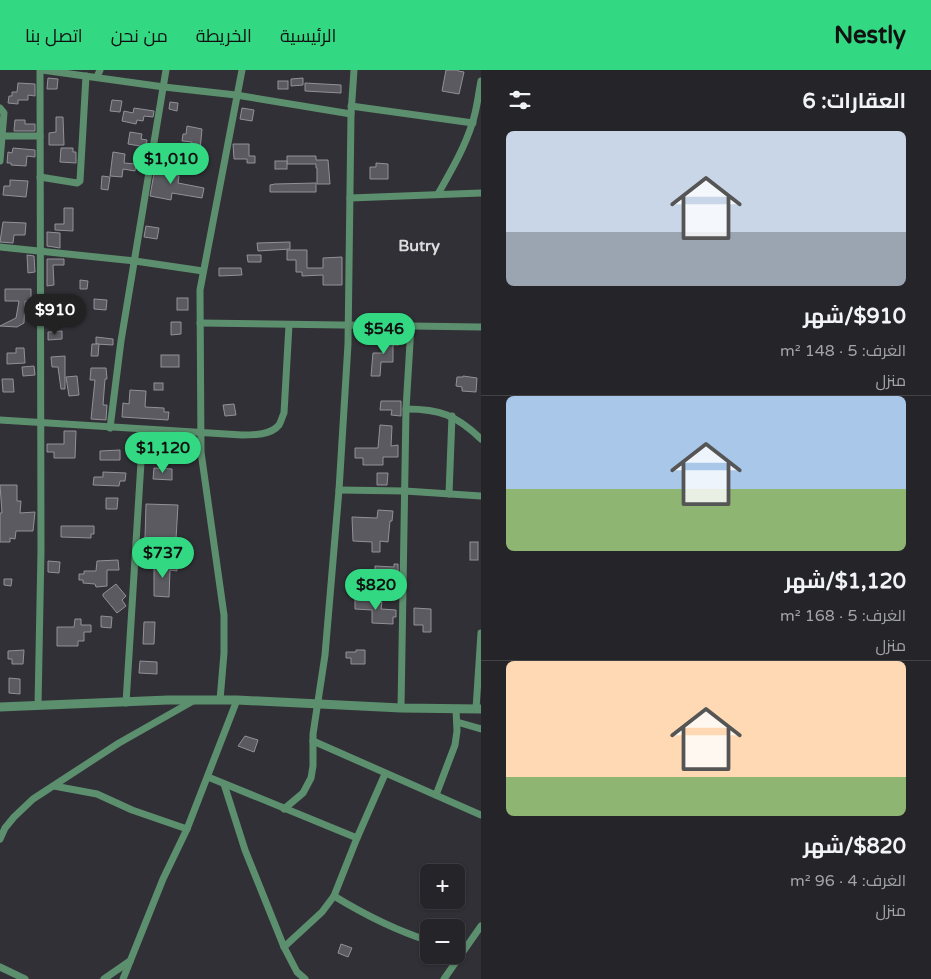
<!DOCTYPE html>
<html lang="ar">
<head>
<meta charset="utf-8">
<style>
	body { margin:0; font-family:"Varela Round",Cairo,sans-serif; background:#2d2c30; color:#f1f3f6; direction:rtl; height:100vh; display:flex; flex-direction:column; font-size:19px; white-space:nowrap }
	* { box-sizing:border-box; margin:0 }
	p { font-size:16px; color:#a3a4a8 }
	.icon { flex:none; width:28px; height:28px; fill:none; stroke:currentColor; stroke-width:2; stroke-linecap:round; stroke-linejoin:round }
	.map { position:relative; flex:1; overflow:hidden; direction:ltr }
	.drawer { display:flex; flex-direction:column; background:#252428; width:450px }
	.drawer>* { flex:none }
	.buttons { position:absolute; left:420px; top:794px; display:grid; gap:10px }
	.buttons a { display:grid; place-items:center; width:45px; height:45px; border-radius:8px; background:#252428; box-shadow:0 1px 4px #0004,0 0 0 1px #424145; font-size:25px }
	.price { position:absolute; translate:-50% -42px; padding:0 11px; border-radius:18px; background:#32d882; color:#111; font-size:16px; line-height:32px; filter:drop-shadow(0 1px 2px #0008) }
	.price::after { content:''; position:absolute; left:50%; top:30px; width:15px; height:11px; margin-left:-8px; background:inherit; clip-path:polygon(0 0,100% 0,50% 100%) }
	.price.selected { background:#222; color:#fff }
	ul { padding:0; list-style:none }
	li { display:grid; align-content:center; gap:10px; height:265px; padding:0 25px }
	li+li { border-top:1px solid #424145 }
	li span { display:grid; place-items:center; height:155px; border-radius:8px; color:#555 }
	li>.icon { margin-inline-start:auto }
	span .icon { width:90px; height:90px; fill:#fffc; stroke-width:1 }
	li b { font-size:21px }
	h2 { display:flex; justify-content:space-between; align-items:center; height:60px; padding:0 25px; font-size:21px }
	header { display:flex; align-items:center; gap:30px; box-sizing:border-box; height:70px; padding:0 25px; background:#32d882; color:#111 }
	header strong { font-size:24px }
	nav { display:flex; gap:28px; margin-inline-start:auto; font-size:18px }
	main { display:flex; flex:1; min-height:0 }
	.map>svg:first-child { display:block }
	.building { fill:#5b5a60; stroke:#929198 }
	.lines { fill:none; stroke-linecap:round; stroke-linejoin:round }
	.minor { stroke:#5c8f6e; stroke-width:7 }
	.tertiary { stroke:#5c8f6e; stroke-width:9 }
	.labels { text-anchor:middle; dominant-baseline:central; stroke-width:4; stroke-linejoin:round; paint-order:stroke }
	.quarter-label { font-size:16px; font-weight:bold; fill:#dcdcdf; stroke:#313036 }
</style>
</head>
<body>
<header>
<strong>Nestly</strong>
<nav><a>الرئيسية</a><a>الخريطة</a><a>من نحن</a><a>اتصل بنا</a></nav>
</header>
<main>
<section class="drawer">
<h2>العقارات: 6<svg class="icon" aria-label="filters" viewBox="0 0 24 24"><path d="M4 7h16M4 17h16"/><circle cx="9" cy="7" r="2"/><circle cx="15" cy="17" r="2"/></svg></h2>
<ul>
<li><span style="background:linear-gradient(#c9d6e8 65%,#9aa5b1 0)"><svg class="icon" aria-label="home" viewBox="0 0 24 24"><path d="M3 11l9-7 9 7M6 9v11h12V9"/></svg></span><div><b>$910/شهر</b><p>الغرف: 5 · 148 m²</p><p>منزل</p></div></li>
<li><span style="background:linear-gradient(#a9c7e8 60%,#8fb573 0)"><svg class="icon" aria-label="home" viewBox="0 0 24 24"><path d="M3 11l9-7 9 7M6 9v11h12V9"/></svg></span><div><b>$1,120/شهر</b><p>الغرف: 5 · 168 m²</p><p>منزل</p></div></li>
<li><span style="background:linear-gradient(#ffd9b3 75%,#8fb573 0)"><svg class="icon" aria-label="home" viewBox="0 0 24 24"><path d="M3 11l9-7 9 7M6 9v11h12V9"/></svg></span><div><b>$820/شهر</b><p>الغرف: 4 · 96 m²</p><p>منزل</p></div></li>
</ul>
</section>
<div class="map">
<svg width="481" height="909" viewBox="0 0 481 909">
	<rect width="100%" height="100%" fill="#313036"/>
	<g class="building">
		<polygon points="446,0 458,0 458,1 464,2 459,24 442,21"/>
		<polygon points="48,8 58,9 57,19 47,19"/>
		<polygon points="303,8 303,15 291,16 291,9"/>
		<rect x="278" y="11" width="10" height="8"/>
		<polygon points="18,13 35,14 35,26 28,25 28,30 18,30 18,34 8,33 9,26 12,26 12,22 17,22"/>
		<polygon points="305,13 341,15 341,23 305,21"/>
		<polygon points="112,30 122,31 120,42 110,41"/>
		<polygon points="170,32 178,33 177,41 169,39"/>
		<polygon points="134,38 154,41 153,47 144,46 143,51 137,50 136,54 122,51 124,41 133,43"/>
		<polygon points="242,38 254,40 252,51 240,49"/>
		<polygon points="56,47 63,47 64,75 49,75 49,63 56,62"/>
		<polygon points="15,50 25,50 25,54 35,54 35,61 14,61"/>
		<polygon points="187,56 202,59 200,80 191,78 192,72 182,71 183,64 186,64"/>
		<polygon points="130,62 142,64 141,69 147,70 146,77 128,74"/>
		<polygon points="233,74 249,74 249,86 255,86 255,93 247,93 247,89 234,89"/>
		<polygon points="13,78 35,80 35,87 27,86 26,96 11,95 11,93 7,93 8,82 12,83"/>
		<polygon points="61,78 73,78 73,82 76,82 76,93 60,92"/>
		<polygon points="113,82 125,84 124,93 136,94 135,101 123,99 122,107 110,106"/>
		<polygon points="287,86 316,86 316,90 328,90 330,114 317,114 317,98 316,98 316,94 287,94"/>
		<rect x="275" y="91" width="12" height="8"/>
		<polygon points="156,92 170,95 168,104 179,106 178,113 204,118 202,128 172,123 171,130 150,126"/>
		<polygon points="376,93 388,94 388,109 370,109 370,97 376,97"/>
		<polygon points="102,106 110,107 108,120 101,119"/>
		<polygon points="10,110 28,111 26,127 3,125 4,116 10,116"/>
		<polygon points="316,113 316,122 270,122 270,115 275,114"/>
		<polygon points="64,138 73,138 73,161 55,160 55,154 64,154"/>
		<polygon points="3,152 26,153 25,165 14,165 13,173 0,172"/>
		<polygon points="146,156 159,158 157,169 144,167"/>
		<polygon points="47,162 60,163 60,178 47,176"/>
		<polygon points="290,172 290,179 258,181 257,173"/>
		<polygon points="287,180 307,180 307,198 323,198 323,188 342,187 342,215 323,215 323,205 302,206 302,202 296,202 296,190 287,190"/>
		<polygon points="27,185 34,186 35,202 28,203"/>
		<polygon points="247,185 261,185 261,192 248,192"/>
		<polygon points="47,189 64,189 64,195 53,195 54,215 47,216"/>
		<polygon points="219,198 241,198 242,205 219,206"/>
		<polygon points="80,210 88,211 87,219 80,219"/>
		<polygon points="5,219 31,219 31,232 25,231 24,253 17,257 0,256 16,248 19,231 5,231"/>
		<rect x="177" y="228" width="11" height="12"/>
		<polygon points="94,229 107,230 106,240 94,239"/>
		<polygon points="171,252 181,252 181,264 171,265"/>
		<polygon points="62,261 62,269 48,270 48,262"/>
		<polygon points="96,267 113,269 113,275 96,274"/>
		<polygon points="384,267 399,267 399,275 393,275 393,292 381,292 380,306 371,306 373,283 384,283"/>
		<polygon points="92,274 99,274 98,286 91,286"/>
		<polygon points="16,278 24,278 25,293 7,294 7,283 16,283"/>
		<rect x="161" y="285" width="18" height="12"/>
		<polygon points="65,286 65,319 61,319 58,297 52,297 51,287"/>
		<polygon points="34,296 35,305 23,306 22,297"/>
		<polygon points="91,298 106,298 107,309 105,309 103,335 107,335 106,350 91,349 95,310 90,310"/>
		<polygon points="77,306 79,325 69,326 66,307"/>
		<polygon points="463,306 477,308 476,322 462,321 462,317 456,316 457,307 463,307"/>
		<polygon points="2,309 13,309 14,322 3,322"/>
		<rect x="154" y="313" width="9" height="7"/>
		<polygon points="130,320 146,321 145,337 164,338 164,342 169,342 168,350 122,347 123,333 129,334"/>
		<polygon points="381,331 401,331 401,346 391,345 392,340 380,340"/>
		<polygon points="234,334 236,345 225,346 223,335"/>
		<polygon points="380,355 392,356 391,376 398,375 398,387 383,387 383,395 363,395 363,388 355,388 355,378 378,378"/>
		<polygon points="64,361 76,361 75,388 54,388 54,382 47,382 47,374 64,374"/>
		<polygon points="175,373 188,373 188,380 176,381"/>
		<polygon points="120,380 120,390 100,390 100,381"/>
		<polygon points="154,398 172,399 172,410 153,409"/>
		<polygon points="103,402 126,403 125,411 120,411 119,416 93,415 94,407 103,407"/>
		<polygon points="377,403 388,403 387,415 377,415"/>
		<polygon points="0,415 17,415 17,431 21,431 20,443 35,442 33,461 16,461 15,469 10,468 10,472 0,472 0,443 2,443"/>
		<polygon points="106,428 118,428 117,439 106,439"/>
		<polygon points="146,434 178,435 176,469 145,468"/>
		<polygon points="378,440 393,441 392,451 390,451 388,472 380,471 380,482 372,482 372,472 353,471 352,447 377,448"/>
		<polygon points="61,456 94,456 94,464 91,464 91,468 61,467"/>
		<polygon points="179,471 186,471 186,489 180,489"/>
		<rect x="470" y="472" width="8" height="18"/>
		<polygon points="155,485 155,492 144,492 144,486"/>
		<polygon points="118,490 119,500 107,500 107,516 96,517 95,514 83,513 83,510 79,510 79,504 84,504 84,501 96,501 97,491"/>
		<polygon points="48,491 60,492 59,503 48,502"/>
		<polygon points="154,494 177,494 177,501 170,500 169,527 154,526"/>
		<polygon points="394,494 398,494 398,510 375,509 375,496 394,497"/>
		<polygon points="4,509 12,509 11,516 4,515"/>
		<polygon points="116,514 126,526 122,530 126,536 117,543 103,526 103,524"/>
		<polygon points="355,529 379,530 379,532 382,532 381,539 396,540 396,547 393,547 393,554 372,553 372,540 355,539"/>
		<polygon points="414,538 431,539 431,562 423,562 423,555 414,555"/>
		<polygon points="101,546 112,547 111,558 101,557"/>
		<polygon points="75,549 81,549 81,555 91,555 91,562 84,562 84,571 78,571 78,576 57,576 57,557 74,557"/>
		<polygon points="144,552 155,552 154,574 143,574"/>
		<polygon points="24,580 23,594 12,594 12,589 8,589 8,581"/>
		<polygon points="356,580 365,580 365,594 351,594 351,588 346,588 346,582 356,582"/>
		<polygon points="140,591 157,592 157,604 139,603"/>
		<polygon points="9,608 20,609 20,624 9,623"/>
		<polygon points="245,666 258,670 254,682 238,676"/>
		<polygon points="341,874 352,878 348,887 338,883"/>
	</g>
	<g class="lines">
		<g class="minor">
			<polyline points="42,0 164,17 236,25 351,44"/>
			<polyline points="97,7 100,0"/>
			<polyline points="351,36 473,53"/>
			<polyline points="0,38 4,43 0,91"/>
			<polyline points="2,66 40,66"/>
			<polyline points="40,107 77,113 80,111 86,6"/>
			<path d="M438,124C451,101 464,79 472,54C477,40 478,26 481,11"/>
			<polyline points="350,128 481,123"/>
			<polyline points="0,177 135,191 203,201"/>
			<polyline points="200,253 481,257"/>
			<path d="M406,339C440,339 456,345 481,369"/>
			<path d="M0,350L242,365C254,365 271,365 279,355C281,352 282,347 284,343L289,255"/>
			<polyline points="110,358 121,271 166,0"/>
			<polyline points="339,420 405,421 481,426"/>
			<polyline points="449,424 452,346"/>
			<polyline points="220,630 224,583 224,545 201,382 200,220 242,0"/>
			<polyline points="126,633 143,360"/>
			<polyline points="38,635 41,481 40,0"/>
			<polyline points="401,638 406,339 411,256"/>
			<polyline points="476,639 481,563"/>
			<polyline points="457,652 481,659"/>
			<polyline points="313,671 481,745"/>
			<polyline points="208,707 357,768"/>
			<polyline points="224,714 245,780 284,877 297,902 305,909"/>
			<polyline points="54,716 97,724 132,740 187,759 237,630"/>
			<polyline points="436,725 455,675 457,661 456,639"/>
			<polyline points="284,739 303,723 311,708 313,696 313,664 325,585 339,420 348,274 351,44 354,0"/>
			<polyline points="0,769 5,758 14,747 33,729 119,673 193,631"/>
			<path d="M334,826C365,845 395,860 429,871"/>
			<polyline points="284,877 322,842 334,826 357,768 385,704"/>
			<polyline points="0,897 25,909"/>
			<polyline points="104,909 130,891"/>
			<polyline points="123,909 163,809 187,759"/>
			<polyline points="444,909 481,856"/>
		</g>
		<polyline class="tertiary" points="0,637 168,630 237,630 401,638 481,639"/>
	</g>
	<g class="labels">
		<g class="quarter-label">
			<text x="419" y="176">Butry</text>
		</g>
	</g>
</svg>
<div class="buttons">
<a>+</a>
<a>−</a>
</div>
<b class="price" style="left:171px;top:115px">$1,010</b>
<b class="price selected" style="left:55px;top:266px">$910</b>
<b class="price" style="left:384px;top:285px">$546</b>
<b class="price" style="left:163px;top:404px">$1,120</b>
<b class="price" style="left:163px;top:509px">$737</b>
<b class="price" style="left:376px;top:541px">$820</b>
</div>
</main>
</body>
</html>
